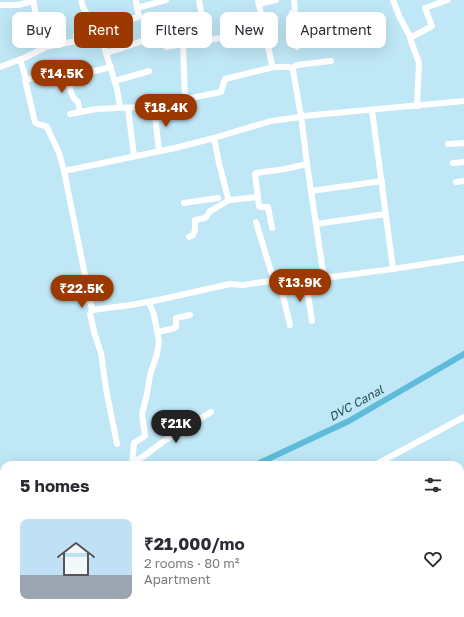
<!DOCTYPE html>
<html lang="en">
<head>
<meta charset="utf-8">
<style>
	body { margin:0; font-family:"Golos Text",sans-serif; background:#f2f2f3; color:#2b2b33; height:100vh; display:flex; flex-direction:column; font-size:15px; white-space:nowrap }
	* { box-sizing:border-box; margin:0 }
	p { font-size:13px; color:#7c7c81 }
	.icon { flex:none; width:22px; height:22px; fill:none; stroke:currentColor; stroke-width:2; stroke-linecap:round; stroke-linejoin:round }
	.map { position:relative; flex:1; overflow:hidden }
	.drawer { position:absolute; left:0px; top:461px; width:464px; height:156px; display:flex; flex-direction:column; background:#fff; border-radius:12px 12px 0 0; box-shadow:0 4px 16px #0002 }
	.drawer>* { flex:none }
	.guide { position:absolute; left:12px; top:12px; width:440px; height:36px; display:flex; gap:8px }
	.price { position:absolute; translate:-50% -34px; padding:0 9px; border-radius:14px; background:#9c3900; color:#fff; font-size:13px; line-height:26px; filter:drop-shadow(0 1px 2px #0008) }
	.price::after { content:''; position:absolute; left:50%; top:24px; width:12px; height:9px; margin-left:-6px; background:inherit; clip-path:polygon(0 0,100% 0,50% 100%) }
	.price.active { background:#222; color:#fff }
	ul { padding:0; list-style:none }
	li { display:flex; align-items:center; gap:12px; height:100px; padding:0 20px }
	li+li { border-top:1px solid #e1e1e2 }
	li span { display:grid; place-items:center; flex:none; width:112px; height:80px; border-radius:8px; color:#555 }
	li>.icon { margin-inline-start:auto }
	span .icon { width:48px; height:48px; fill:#fffc; stroke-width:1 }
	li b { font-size:17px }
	h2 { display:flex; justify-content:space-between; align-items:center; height:48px; padding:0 20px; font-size:17px }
	.pill { padding:0 14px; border-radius:8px; background:#fff; box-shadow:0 4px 16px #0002; font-size:14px; line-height:36px }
	.pill.active { background:#9c3900; color:#fff }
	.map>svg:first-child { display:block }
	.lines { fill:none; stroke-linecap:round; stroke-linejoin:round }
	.canal { stroke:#5fbbda; stroke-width:6 }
	.street { stroke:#fff; stroke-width:6 }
	.labels { text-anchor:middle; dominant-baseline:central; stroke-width:3.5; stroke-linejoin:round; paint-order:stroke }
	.water-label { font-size:12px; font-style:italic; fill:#254d5b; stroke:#bfe7f6 }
</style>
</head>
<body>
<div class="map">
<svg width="464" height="617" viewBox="0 0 464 617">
	<rect width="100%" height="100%" fill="#bfe7f6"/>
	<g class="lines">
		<g class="canal">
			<polyline points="255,465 349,421 464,354"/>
			<polyline points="0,539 4,539"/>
		</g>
		<g class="street">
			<polyline points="33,0 38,25"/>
			<polyline points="81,0 83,7 103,43 117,89 120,108"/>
			<polyline points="136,0 137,8"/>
			<polyline points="199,0 206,40"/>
			<polyline points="258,0 272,65 274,67"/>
			<polyline points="294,0 295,10 292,13 291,18 297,47"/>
			<polyline points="393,0 400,18 411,38"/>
			<polyline points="259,4 276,0"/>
			<polyline points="2,5 18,5 33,1"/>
			<polyline points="183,44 185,100"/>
			<path d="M106,53C124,48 141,41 158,36L164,45L166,47L221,38L264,28"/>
			<polyline points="20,59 26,79"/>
			<polyline points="0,67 24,58 46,47 76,41 76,35 138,17 139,16 137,8 166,0"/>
			<polyline points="292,68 297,65 331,61"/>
			<path d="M67,70C69,80 69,97 78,102L80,112"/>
			<polyline points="115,81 149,71"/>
			<polyline points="417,106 419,63 410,38 432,26 425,8 448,0"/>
			<polyline points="154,107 159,151"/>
			<polyline points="128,108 134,156"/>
			<polyline points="372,110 393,269"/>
			<polyline points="70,114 96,109 162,106 181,100 221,92 225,79 274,67 290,67 293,70 300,111 301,115 303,116 464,101"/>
			<polyline points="301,115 307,164 324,278"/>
			<polyline points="301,117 271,121 214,138 175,148 64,171 92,310 131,305 158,300 230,284 243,285 270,281 275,287 277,287 324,278 393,269 464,258"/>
			<polyline points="214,138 219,163 228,198 231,200 258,197"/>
			<polyline points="448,144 464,143"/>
			<polyline points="453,163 464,162"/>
			<path d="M64,171L59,153L47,127C43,124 38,126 35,122L25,80L60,70L95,71L111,67"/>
			<polyline points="456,182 464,181"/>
			<polyline points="311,191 382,181"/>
			<polyline points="184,203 218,198"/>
			<polyline points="256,222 273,278 271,282"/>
			<polyline points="316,224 386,214"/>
			<polyline points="272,228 268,207 260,207 259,206 255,174 256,173 285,169 307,164"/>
			<polyline points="189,237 193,235 195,230 195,220 205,218 207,216 210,211 214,209 229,200"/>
			<polyline points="306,282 312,321"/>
			<polyline points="281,287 290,325"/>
			<polyline points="92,310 90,314 95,335 101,353 106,389 117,444"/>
			<polyline points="158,332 175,328 176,327 176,318 190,315"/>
			<polyline points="133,462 144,456 164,441 211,412"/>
			<polyline points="132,465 134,443 145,436 142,414 147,394 150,375 157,354 159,341 154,315 149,302"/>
			<polyline points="375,465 464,417"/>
			<polyline points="0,484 4,484"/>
			<polyline points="0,590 4,590"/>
			<polyline points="0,604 4,617"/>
			<polyline points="133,613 134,617"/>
			<polyline points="352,613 353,617"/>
			<polyline points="85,617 86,613"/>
			<polyline points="152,617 173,613"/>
			<polyline points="308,617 329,613"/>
		</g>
	</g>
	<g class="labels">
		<g class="water-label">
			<text transform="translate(356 403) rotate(-29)">DVC Canal</text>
		</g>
	</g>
</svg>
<b class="price" style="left:62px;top:94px">₹14.5K</b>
<b class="price" style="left:166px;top:128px">₹18.4K</b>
<b class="price" style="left:300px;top:303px">₹13.9K</b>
<b class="price" style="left:82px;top:309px">₹22.5K</b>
<b class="price active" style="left:176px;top:444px">₹21K</b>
<div class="guide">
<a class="pill">Buy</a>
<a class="pill active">Rent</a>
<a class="pill">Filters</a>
<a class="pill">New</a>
<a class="pill">Apartment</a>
</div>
<section class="drawer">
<h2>5 homes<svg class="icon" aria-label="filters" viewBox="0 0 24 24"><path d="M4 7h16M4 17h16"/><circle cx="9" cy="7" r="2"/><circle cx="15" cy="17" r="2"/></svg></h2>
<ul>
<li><span style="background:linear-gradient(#bfe0f5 70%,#9aa5b1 0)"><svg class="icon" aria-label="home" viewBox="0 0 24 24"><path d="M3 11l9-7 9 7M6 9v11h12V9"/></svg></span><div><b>₹21,000/mo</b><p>2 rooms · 80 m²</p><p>Apartment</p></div><svg class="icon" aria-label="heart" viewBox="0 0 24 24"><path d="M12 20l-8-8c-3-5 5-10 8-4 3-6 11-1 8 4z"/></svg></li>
</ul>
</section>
</div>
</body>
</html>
